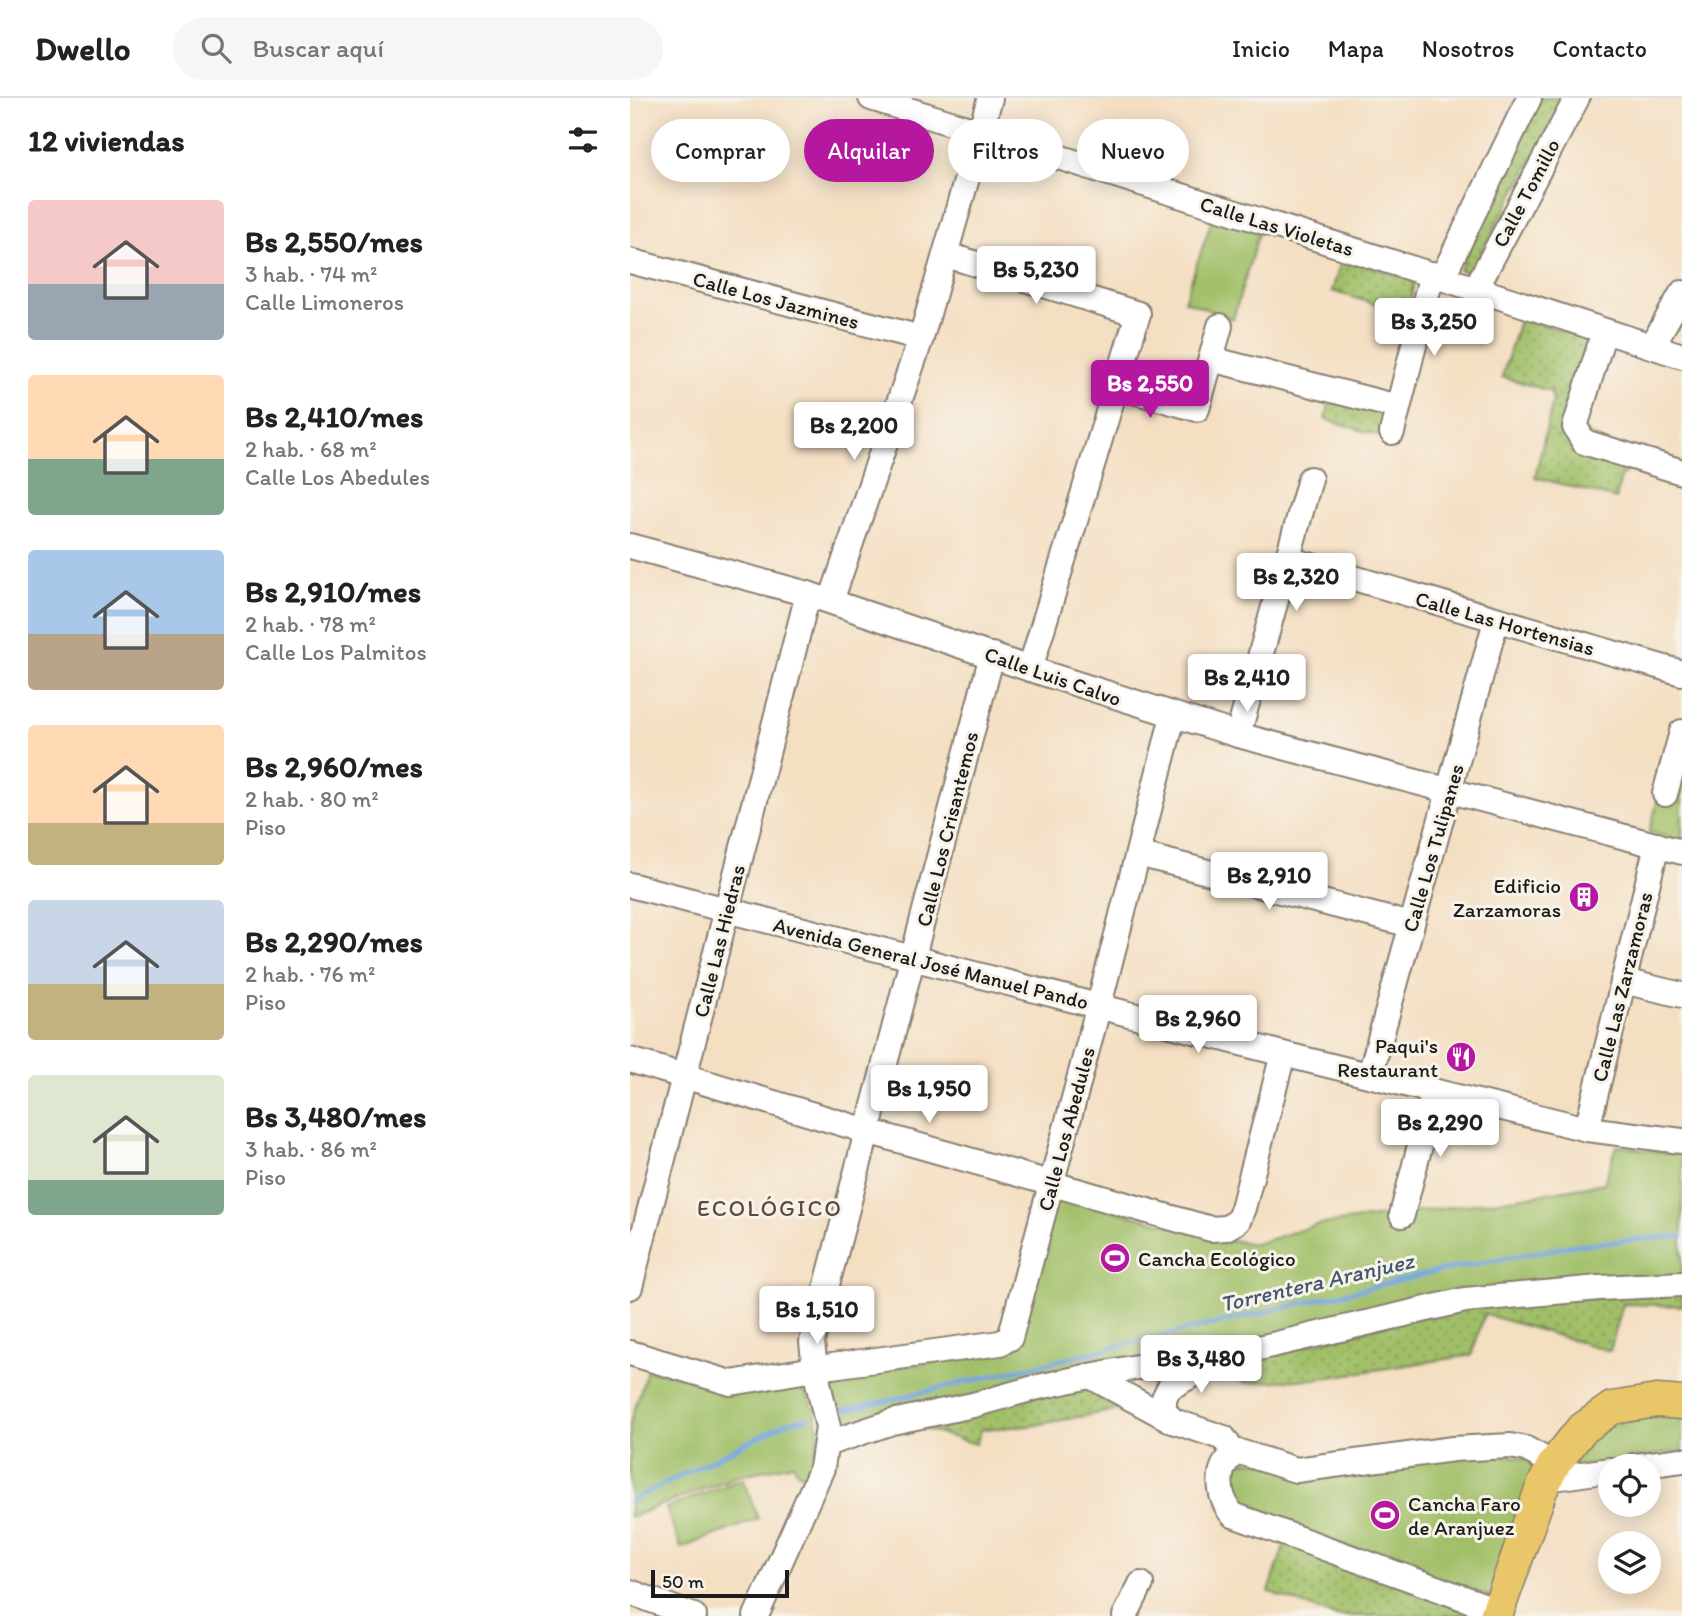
<!DOCTYPE html>
<html lang="es">
<head>
<meta charset="utf-8">
<style>
	body { margin:0; font-family:Itim,sans-serif; background:#f6f6f6; color:#222; height:100vh; display:flex; flex-direction:column; font-size:26px; white-space:nowrap }
	* { box-sizing:border-box; margin:0 }
	p { font-size:23px; color:#767676 }
	.icon { flex:none; width:38px; height:38px; fill:none; stroke:currentColor; stroke-width:2; stroke-linecap:round; stroke-linejoin:round }
	.map { position:relative; flex:1; overflow:hidden }
	.drawer { display:flex; flex-direction:column; background:#fff; width:630px }
	.drawer>* { flex:none }
	.hud { position:absolute; left:21px; top:21px; width:665px; height:63px; display:flex; gap:14px }
	.tools { position:absolute; left:968px; top:1356px; display:grid; gap:14px }
	.tools a { display:grid; place-items:center; width:63px; height:63px; border-radius:50%; background:#fff; box-shadow:0 4px 18px #0003; font-size:35px }
	.scale { position:absolute; left:21px; bottom:18px; width:138px; box-sizing:border-box; padding-left:7px; border:4px solid #1c1c1c; border-top:0; font-size:19px; line-height:24px; white-space:nowrap; color:#1c1c1c; -webkit-text-stroke:5px #f7f3e8; paint-order:stroke }
	.price { position:absolute; translate:-50% -60px; padding:0 16px; border-radius:7px; background:#fff; color:#222; font-size:23px; line-height:46px; filter:drop-shadow(0 2px 4px #0008) }
	.price::after { content:''; position:absolute; left:50%; top:42px; width:21px; height:16px; margin-left:-10px; background:inherit; clip-path:polygon(0 0,100% 0,50% 100%) }
	.price.current { background:#b5179e; color:#fff }
	ul { padding:0; list-style:none }
	li { display:flex; align-items:center; gap:21px; height:175px; padding:0 28px }
	li span { display:grid; place-items:center; flex:none; width:196px; height:140px; border-radius:7px; color:#555 }
	li>.icon { margin-inline-start:auto }
	span .icon { width:84px; height:84px; fill:#fffc; stroke-width:1 }
	li b { font-size:30px }
	h2 { display:flex; justify-content:space-between; align-items:center; height:84px; padding:0 28px; font-size:30px }
	.pill { padding:0 24px; border-radius:32px; background:#fff; box-shadow:0 4px 18px #0003; font-size:24px; line-height:63px }
	.pill.current { background:#b5179e; color:#fff }
	header { display:flex; align-items:center; gap:42px; box-sizing:border-box; height:98px; padding:0 35px; background:#fff; border-bottom:2px solid #e0e0e0 }
	header strong { font-size:33px }
	nav { display:flex; gap:38px; margin-inline-start:auto; font-size:24px }
	.search { width:490px; height:63px; background:#f6f6f6; display:flex; align-items:center; gap:18px; box-sizing:border-box; padding:0 24px; border-radius:38px; color:#767676; font-size:26px }
	main { display:flex; flex:1; min-height:0 }
	.map>svg:first-child { display:block }
	.grass { fill:url(#grass-dots); stroke:#5e6e42; stroke-width:2 }
	.park { fill:#a0bf68; stroke:#5e6e42; stroke-width:2 }
	.lines { fill:none; stroke-linecap:round; stroke-linejoin:round }
	.stream { stroke:#70a2db; stroke-width:5 }
	.minor-casing { stroke:#887e70; stroke-width:28 }
	.major-casing { stroke:#887e70; stroke-width:35 }
	.minor { stroke:#fff; stroke-width:24 }
	.major { stroke:#e9c769; stroke-width:32 }
	.labels { text-anchor:middle; dominant-baseline:central; stroke-width:6; stroke-linejoin:round; paint-order:stroke }
	.street-label { font-size:21px; fill:#1c1c1c; stroke:#f7f3e8 }
	.poi-label { font-size:21px; fill:#1c1c1c; stroke:#f7f3e8; text-anchor:end }
	.neighbourhood-label { font-size:23px; letter-spacing:2px; fill:#5e4846; stroke:#f7f3e8 }
	.water-label { font-size:23px; font-style:italic; fill:#425872; stroke:#f7f3e8 }
</style>
</head>
<body>
<header>
<strong>Dwello</strong>
<div class="search"><svg class="icon" aria-label="search" viewBox="0 0 24 24"><circle cx="10" cy="10" r="6"/><path d="M15 15l6 6"/></svg>Buscar aquí</div>
<nav><a>Inicio</a><a>Mapa</a><a>Nosotros</a><a>Contacto</a></nav>
</header>
<main>
<section class="drawer">
<h2>12 viviendas<svg class="icon" aria-label="filters" viewBox="0 0 24 24"><path d="M4 7h16M4 17h16"/><circle cx="9" cy="7" r="2"/><circle cx="15" cy="17" r="2"/></svg></h2>
<ul>
<li><span style="background:linear-gradient(#f6c9c9 60%,#9aa5b1 0)"><svg class="icon" aria-label="home" viewBox="0 0 24 24"><path d="M3 11l9-7 9 7M6 9v11h12V9"/></svg></span><div><b>Bs 2,550/mes</b><p>3 hab. · 74 m²</p><p>Calle Limoneros</p></div></li>
<li><span style="background:linear-gradient(#ffd9b3 60%,#7fa58c 0)"><svg class="icon" aria-label="home" viewBox="0 0 24 24"><path d="M3 11l9-7 9 7M6 9v11h12V9"/></svg></span><div><b>Bs 2,410/mes</b><p>2 hab. · 68 m²</p><p>Calle Los Abedules</p></div></li>
<li><span style="background:linear-gradient(#a9c7e8 60%,#b9a48a 0)"><svg class="icon" aria-label="home" viewBox="0 0 24 24"><path d="M3 11l9-7 9 7M6 9v11h12V9"/></svg></span><div><b>Bs 2,910/mes</b><p>2 hab. · 78 m²</p><p>Calle Los Palmitos</p></div></li>
<li><span style="background:linear-gradient(#ffd9b3 70%,#c2b280 0)"><svg class="icon" aria-label="home" viewBox="0 0 24 24"><path d="M3 11l9-7 9 7M6 9v11h12V9"/></svg></span><div><b>Bs 2,960/mes</b><p>2 hab. · 80 m²</p><p>Piso</p></div></li>
<li><span style="background:linear-gradient(#c9d6e8 60%,#c2b280 0)"><svg class="icon" aria-label="home" viewBox="0 0 24 24"><path d="M3 11l9-7 9 7M6 9v11h12V9"/></svg></span><div><b>Bs 2,290/mes</b><p>2 hab. · 76 m²</p><p>Piso</p></div></li>
<li><span style="background:linear-gradient(#dfe7d0 75%,#7fa58c 0)"><svg class="icon" aria-label="home" viewBox="0 0 24 24"><path d="M3 11l9-7 9 7M6 9v11h12V9"/></svg></span><div><b>Bs 3,480/mes</b><p>3 hab. · 86 m²</p><p>Piso</p></div></li>
</ul>
</section>
<div class="map">
<svg width="1052" height="1518" viewBox="0 0 1052 1518">
	<defs>
		<pattern id="grass-dots" width="8" height="8" patternUnits="userSpaceOnUse" patternTransform="scale(1.75)"><rect width="8" height="8" fill="#a0bf68"/><path d="M2 2h.1M6 6h.1" fill="none" stroke="#829a55" stroke-width="1.8" stroke-linecap="round"/></pattern>
	</defs>
	<rect width="100%" height="100%" fill="#f7f3e8"/>
	<filter id="ink" filterUnits="userSpaceOnUse"><feTurbulence type="fractalNoise" baseFrequency=".0143" numOctaves="2"/><feDisplacementMap in="SourceGraphic" scale="14" xChannelSelector="R" yChannelSelector="G"/><feConvolveMatrix kernelMatrix="1 2 1 2 8 2 1 2 1" color-interpolation-filters="sRGB"/></filter>
	<filter id="wash" filterUnits="userSpaceOnUse"><feTurbulence type="fractalNoise" baseFrequency=".00686" numOctaves="4" result="noise"/><feDisplacementMap in="SourceGraphic" scale="28" xChannelSelector="R" yChannelSelector="G"/><feGaussianBlur stdDeviation="1.57" result="paint"/><feColorMatrix in="noise" values="0 0 0 0 0 0 0 0 0 0 0 0 0 0 0 0 0 1.4 0 .05"/><feComposite in="paint" operator="in"/></filter>
	<g filter="url(#wash)">
		<rect width="100%" height="100%" fill="#f4dfc3"/>
		<g class="grass">
			<polygon points="910,0 937,0 842,171 837,174 829,172"/>
			<polygon points="712,159 779,181 784,185 778,216 702,193"/>
			<polygon points="890,219 957,241 957,253 936,325 1052,382 1052,388 1000,372 991,378 986,401 905,379 923,302 920,293 872,279"/>
			<polygon points="701,300 757,317 749,338 695,321"/>
			<polygon points="1052,1193 1052,1208 993,1206 980,1253 854,1216 842,1257 687,1281 612,1285 612,1270 616,1262 820,1211"/>
			<polygon points="461,1285 531,1325 486,1312 400,1328 352,1331 346,1346 281,1327"/>
			<polygon points="655,1445 846,1514 847,1518 705,1518 639,1494"/>
		</g>
		<g class="park">
			<path d="M583,119L629,134L603,221C586,216 572,208 554,203Z"/>
			<polygon points="1052,658 1052,743 1019,734 1030,695"/>
			<polygon points="987,1048 1045,1056 1052,1051 1052,1179 982,1181 206,1332 200,1279 366,1255 428,1098 595,1141 625,1146 686,1127 895,1099 974,1085"/>
			<path d="M17,1273L165,1288C184,1297 189,1322 188,1342C187,1353 181,1365 178,1375L169,1376L163,1366L108,1378L0,1419V1325Z"/>
			<path d="M1052,1316V1353L938,1370C945,1360 953,1347 962,1340C988,1319 1021,1318 1052,1316Z"/>
			<polygon points="866,1354 899,1362 904,1371 861,1499 627,1417 605,1404 600,1374 609,1364"/>
			<polygon points="113,1381 128,1421 51,1450 36,1410"/>
		</g>
		<g class="lines">
			<g class="stream">
				<polyline points="212,1313 814,1172 944,1147 1052,1138"/>
				<polyline points="0,1403 158,1324 179,1320"/>
			</g>
		</g>
	</g>
	<g filter="url(#ink)">
		<g class="lines">
			<g class="minor-casing">
				<g id="minor">
					<polyline points="241,0 812,180 1052,258"/>
					<polyline points="317,157 508,216 400,571"/>
					<polyline points="0,163 291,240"/>
					<polyline points="812,180 899,0"/>
					<polyline points="846,190 947,0"/>
					<polyline points="974,234 945,329 954,344 1052,374"/>
					<polyline points="1022,248 1052,195"/>
					<polyline points="581,261 768,309"/>
					<polyline points="486,288 567,311 590,228"/>
					<polyline points="762,334 802,176"/>
					<polyline points="0,448 178,496 400,571 608,637 1052,754"/>
					<polyline points="658,461 1052,575"/>
					<polyline points="201,503 291,240 360,0"/>
					<polyline points="608,637 680,381"/>
					<polyline points="1035,696 1052,634"/>
					<polyline points="508,756 781,827"/>
					<polyline points="0,787 653,956 957,1031 1052,1043"/>
					<polyline points="993,883 1052,897"/>
					<polyline points="0,962 237,1033 581,1131 596,1130 608,1123 613,1110 653,956"/>
					<polyline points="740,977 866,523"/>
					<polyline points="957,1031 1027,747"/>
					<polyline points="772,1117 804,993"/>
					<polyline points="0,1189 178,496"/>
					<polyline points="0,1255 101,1285 202,1268 370,1245 380,1240 469,907 543,618"/>
					<polyline points="460,1278 543,1323 594,1340 604,1356"/>
					<polyline points="543,1323 534,1312 534,1300 539,1290 580,1267 616,1253 835,1202 969,1190 1052,1186"/>
					<polyline points="196,1346 262,1324 343,1307 404,1290 460,1278 507,1269 571,1267"/>
					<polyline points="1005,1368 1052,1362"/>
					<polyline points="917,1381 980,1372"/>
					<polyline points="0,1494 64,1518"/>
					<path d="M867,1512L603,1417C587,1400 583,1363 610,1354L666,1372L823,1351L880,1348L896,1351L924,1366"/>
					<polyline points="126,1518 192,1370 198,1329 185,1271 182,1244 362,557"/>
					<polyline points="495,1518 511,1486"/>
				</g>
			</g>
			<g class="major-casing">
				<polyline id="major" points="866,1518 911,1392 924,1366 951,1332 982,1310 1027,1303 1052,1305"/>
			</g>
			<use href="#minor" class="minor"/>
			<use href="#major" class="major"/>
		</g>
	</g>
	<defs>
		<g id="building-disc" transform="scale(1.575)"><circle r="9.5" fill="#b5179e" stroke="#f7f3e8"/><path d="M-4-6H4V6H1V3H-1V6H-4ZM-2.5-4.3h1.7v1.8h-1.7ZM.8-4.3h1.7v1.8H.8ZM-2.5-1h1.7V.8h-1.7ZM.8-1h1.7V.8H.8Z" fill="#fff"/></g>
		<g id="restaurant-disc" transform="scale(1.575)"><circle r="9.5" fill="#b5179e" stroke="#f7f3e8"/><path d="M-5-6h1v4h1v-4h1v4h1v-4h1v5L-1.5 .5V6h-2V.5L-5-1ZM5-6V6H3V1.5H1.5Q1.5-4 5-6Z" fill="#fff"/></g>
		<g id="stadium-disc" transform="scale(1.575)"><circle r="9.5" fill="#b5179e" stroke="#f7f3e8"/><path d="M0-5a6.5 5 0 1 0 0 10a6.5 5 0 1 0 0-10ZM-3.5-1.8h7v3.6h-7Z" fill="#fff"/></g>
	</defs>
	<g fill-rule="evenodd">
		<use href="#building-disc" x="954" y="799"/>
		<use href="#restaurant-disc" x="831" y="959"/>
		<use href="#stadium-disc" x="485" y="1160"/>
		<use href="#stadium-disc" x="755" y="1417"/>
	</g>
	<g class="labels">
		<g class="street-label">
			<text transform="translate(896 95) rotate(-62)">Calle Tomillo</text>
			<text transform="translate(647 128) rotate(17)">Calle Las Violetas</text>
			<text transform="translate(146 202) rotate(15)">Calle Los Jazmines</text>
			<text transform="translate(875 525) rotate(16)">Calle Las Hortensias</text>
			<text transform="translate(423 578) rotate(19)">Calle Luis Calvo</text>
			<text transform="translate(317 731) rotate(-76)">Calle Los Crisantemos</text>
			<text transform="translate(803 750) rotate(-74)">Calle Los Tulipanes</text>
			<text transform="translate(89 843) rotate(-76)">Calle Las Hiedras</text>
			<text transform="translate(301 865) rotate(14)">Avenida General José Manuel Pando</text>
			<text transform="translate(992 889) rotate(-76)">Calle Las Zarzamoras</text>
			<text transform="translate(436 1031) rotate(-75)">Calle Los Abedules</text>
		</g>
		<g class="poi-label">
			<text x="931" y="787">Edificio<tspan x="931" dy="24">Zarzamoras</tspan></text>
			<text x="808" y="947">Paqui's<tspan x="808" dy="24">Restaurant</tspan></text>
			<text x="508" y="1160" text-anchor="start">Cancha Ecológico</text>
			<text x="778" y="1405" text-anchor="start">Cancha Faro<tspan x="778" dy="24">de Aranjuez</tspan></text>
		</g>
		<g class="neighbourhood-label">
			<text x="140" y="1110">ECOLÓGICO</text>
		</g>
		<g class="water-label">
			<text transform="translate(687 1184) rotate(-13)">Torrentera Aranjuez</text>
		</g>
	</g>
</svg>
<div class="tools">
<a><svg class="icon" aria-label="locate" viewBox="0 0 24 24"><circle cx="12" cy="12" r="6"/><path d="M12 2v4M12 18v4M2 12h4M18 12h4"/></svg></a>
<a><svg class="icon" aria-label="layers" viewBox="0 0 24 24"><path d="M12 4l9 5-9 5-9-5zM3 14l9 5 9-5"/></svg></a>
</div>
<div class="scale">50 m</div>
<b class="price" style="left:406px;top:208px">Bs 5,230</b>
<b class="price" style="left:804px;top:260px">Bs 3,250</b>
<b class="price current" style="left:520px;top:322px">Bs 2,550</b>
<b class="price" style="left:224px;top:364px">Bs 2,200</b>
<b class="price" style="left:666px;top:515px">Bs 2,320</b>
<b class="price" style="left:617px;top:616px">Bs 2,410</b>
<b class="price" style="left:639px;top:814px">Bs 2,910</b>
<b class="price" style="left:568px;top:957px">Bs 2,960</b>
<b class="price" style="left:299px;top:1027px">Bs 1,950</b>
<b class="price" style="left:810px;top:1061px">Bs 2,290</b>
<b class="price" style="left:187px;top:1248px">Bs 1,510</b>
<b class="price" style="left:571px;top:1297px">Bs 3,480</b>
<div class="hud">
<a class="pill">Comprar</a>
<a class="pill current">Alquilar</a>
<a class="pill">Filtros</a>
<a class="pill">Nuevo</a>
</div>
</div>
</main>
</body>
</html>
